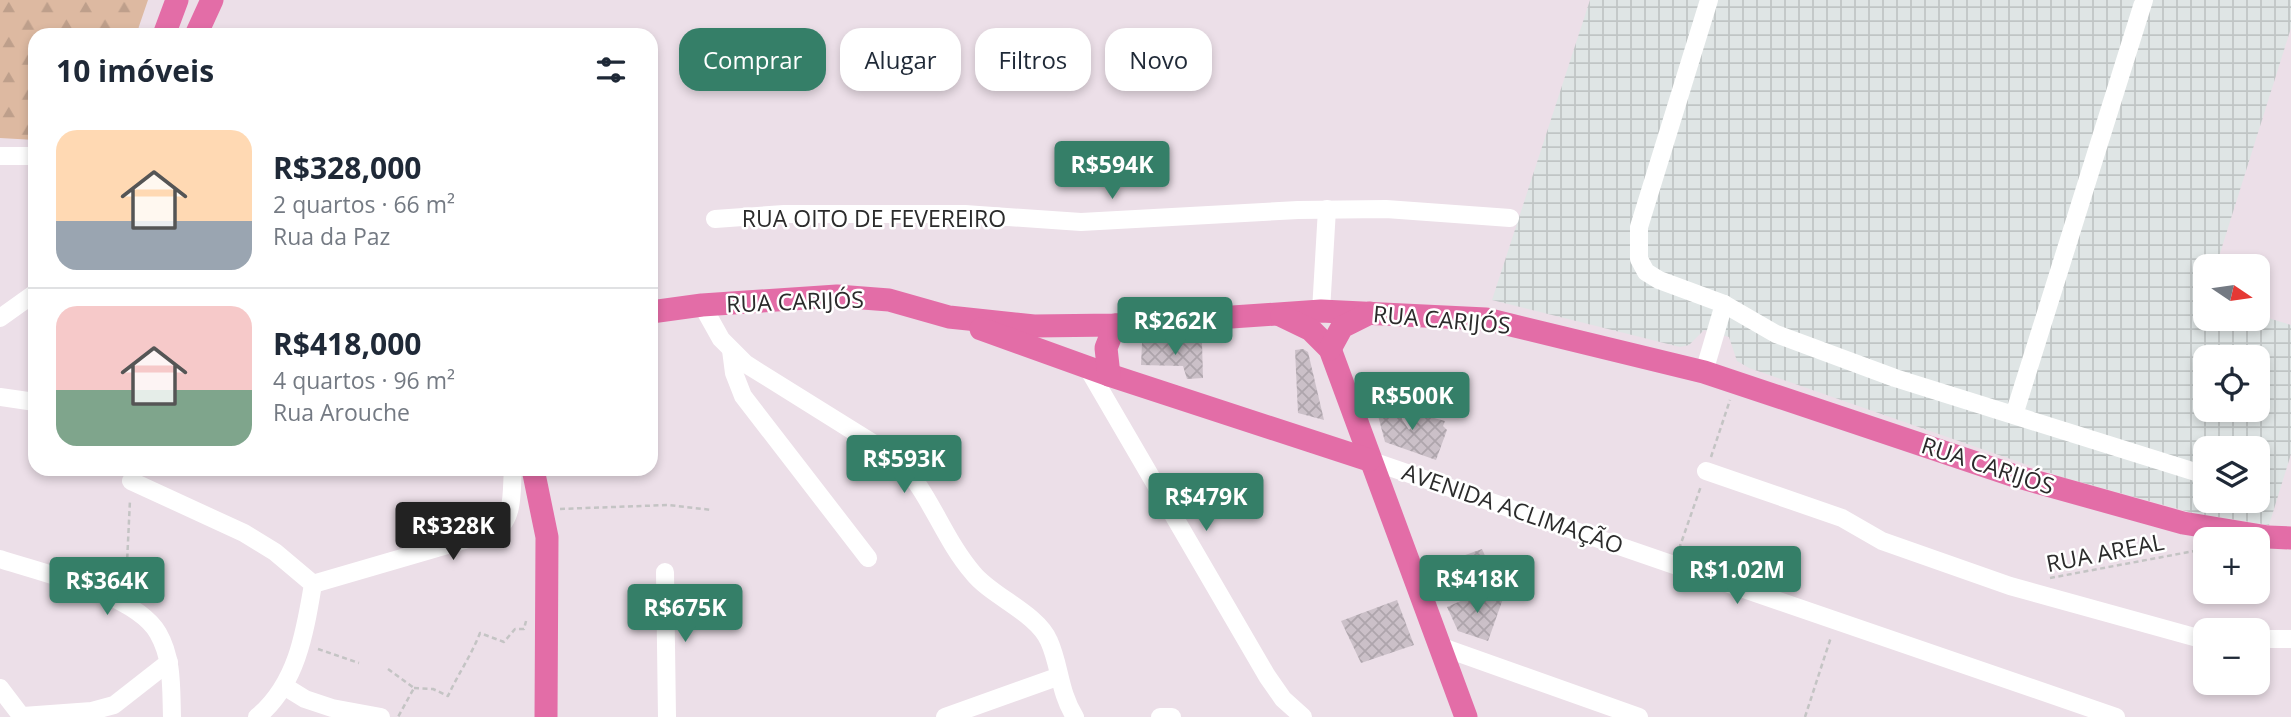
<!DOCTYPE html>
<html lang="pt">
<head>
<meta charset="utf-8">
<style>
	body { margin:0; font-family:"Open Sans",sans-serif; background:#f2f2f3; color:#1f2937; height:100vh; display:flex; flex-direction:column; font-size:26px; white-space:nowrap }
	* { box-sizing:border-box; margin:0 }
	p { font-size:23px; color:#747a83 }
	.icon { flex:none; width:38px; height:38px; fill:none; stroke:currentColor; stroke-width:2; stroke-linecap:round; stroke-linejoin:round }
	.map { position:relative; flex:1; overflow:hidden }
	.drawer { position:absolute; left:28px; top:28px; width:630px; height:448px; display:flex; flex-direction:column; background:#fff; border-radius:21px; box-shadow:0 4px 10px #0003 }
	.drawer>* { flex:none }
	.hud { position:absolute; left:679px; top:28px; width:665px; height:63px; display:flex; gap:14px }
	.needle { width:46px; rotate:103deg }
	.tools { position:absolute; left:2193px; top:254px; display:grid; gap:14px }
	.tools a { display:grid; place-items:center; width:77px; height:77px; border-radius:14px; background:#fff; box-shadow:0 4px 10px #0003; font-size:35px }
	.price { position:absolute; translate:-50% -60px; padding:0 16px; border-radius:7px; background:#357f68; color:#fff; font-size:23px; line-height:46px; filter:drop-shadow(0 2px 4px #0008) }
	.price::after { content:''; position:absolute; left:50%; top:42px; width:21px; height:16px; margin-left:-10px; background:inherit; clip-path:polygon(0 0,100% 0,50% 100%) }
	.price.on { background:#222; color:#fff }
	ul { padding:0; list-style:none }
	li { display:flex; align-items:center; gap:21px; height:175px; padding:0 28px }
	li+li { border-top:2px solid #e0e1e3 }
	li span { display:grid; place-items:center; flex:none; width:196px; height:140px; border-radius:21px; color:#555 }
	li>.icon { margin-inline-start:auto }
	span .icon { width:84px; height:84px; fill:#fffc; stroke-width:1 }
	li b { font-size:30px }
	h2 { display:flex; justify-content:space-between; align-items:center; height:84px; padding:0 28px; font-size:30px }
	.pill { padding:0 24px; border-radius:21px; background:#fff; box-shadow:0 4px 10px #0003; font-size:24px; line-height:63px }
	.pill.on { background:#357f68; color:#fff }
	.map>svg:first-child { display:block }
	.industrial { fill:url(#industrial-grid); fill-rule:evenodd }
	.forest { fill:url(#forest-firs) }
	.building { fill:url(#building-cross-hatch) }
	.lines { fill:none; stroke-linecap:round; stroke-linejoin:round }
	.path { stroke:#c4c4c4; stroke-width:2.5; stroke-dasharray:5 3.5; stroke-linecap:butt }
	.minor { stroke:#fff; stroke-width:18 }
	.major { stroke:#e36da7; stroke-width:23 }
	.labels { text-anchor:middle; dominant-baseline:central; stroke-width:5; stroke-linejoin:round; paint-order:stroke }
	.street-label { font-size:23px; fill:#2b2b2b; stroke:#fff }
</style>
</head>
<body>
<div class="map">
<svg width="2291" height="717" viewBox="0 0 2291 717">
	<defs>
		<pattern id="industrial-grid" width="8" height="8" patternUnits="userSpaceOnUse" patternTransform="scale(1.75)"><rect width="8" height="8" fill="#dfe5e5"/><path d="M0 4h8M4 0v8" fill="none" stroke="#c0c5c5"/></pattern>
		<pattern id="forest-firs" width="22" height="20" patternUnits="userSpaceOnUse" patternTransform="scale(1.75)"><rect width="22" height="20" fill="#ddb9a1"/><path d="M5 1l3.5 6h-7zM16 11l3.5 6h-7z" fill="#be9f8b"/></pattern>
		<pattern id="building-cross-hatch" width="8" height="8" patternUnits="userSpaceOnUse" patternTransform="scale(1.75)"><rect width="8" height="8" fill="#cbc0c8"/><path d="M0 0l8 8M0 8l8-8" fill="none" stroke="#aea5ac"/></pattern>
	</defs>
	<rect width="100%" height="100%" fill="#ecdfe8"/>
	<path class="industrial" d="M1590,0H2291V28L2216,266H2205V318H2258V315L2291,325V454L2269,525L2193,513L2062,477L1749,368L1737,361L1729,337L1704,330L1689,345L1680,347L1492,300ZM2205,357H2258V410H2205ZM2205,448H2258V500H2205Z"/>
	<polygon class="forest" points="0,0 148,0 136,35 35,35 35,140 0,138"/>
	<g class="building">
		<polygon points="1202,342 1203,378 1187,379 1183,366 1141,365 1142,343"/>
		<polygon points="1303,349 1308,352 1324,420 1298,413 1295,350"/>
		<polygon points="1392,403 1409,430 1423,415 1445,421 1443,426 1447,430 1436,460 1385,442 1376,408"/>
		<polygon points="1482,549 1491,569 1453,582 1446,562"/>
		<polygon points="1505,593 1488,641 1458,631 1447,607 1463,600"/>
		<polygon points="1397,600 1414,645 1361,663 1341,621"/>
	</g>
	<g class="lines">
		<g class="path">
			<polyline points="1711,457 1730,400"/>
			<polyline points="560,509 668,505 712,510"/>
			<polyline points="1679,549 1701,486"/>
			<polyline points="2050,578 2205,549"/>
			<polyline points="126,584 130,500"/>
			<polyline points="318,649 359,663"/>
			<polyline points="388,669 414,688 398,717"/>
			<path d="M414,688L433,689L448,696C458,674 471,656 480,633L504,642L515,629H524L526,621"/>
			<polyline points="1805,717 1831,637"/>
		</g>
		<g class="minor">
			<polyline points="1709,0 1639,227 1639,259 1646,272 1659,280 1724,304 1776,334 1895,378 2205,475"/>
			<polyline points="0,156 35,156"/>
			<polyline points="715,219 784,214 965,214 1081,222 1298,210 1386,209 1510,218"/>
			<path d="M702,305L721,339L746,364L895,457C930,491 942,537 973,573C991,596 1037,613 1049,641C1060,665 1059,692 1075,717"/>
			<polyline points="1321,311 1327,209"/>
			<polyline points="0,318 35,293"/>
			<polyline points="731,350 734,373 743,396 868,558"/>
			<polyline points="1087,367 1267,676 1283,699 1303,717"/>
			<polyline points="1704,372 1724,304"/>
			<polyline points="0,397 35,402"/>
			<polyline points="2014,415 2144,0"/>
			<polyline points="1369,460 2116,717"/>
			<polyline points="1706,471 1842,518 1882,541 2010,586 2205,640"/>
			<path d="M131,481L244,533L275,552L313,584C305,632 297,684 257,717"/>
			<path d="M0,559C42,573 136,594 158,633C173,659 171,688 172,717"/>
			<polyline points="665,572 667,717"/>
			<path d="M313,584L495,531C515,518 511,490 513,469"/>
			<polyline points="2258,639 2291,639"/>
			<polyline points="1442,647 1639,717"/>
			<polyline points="284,686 305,699 332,708 381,717"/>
			<polyline points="0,688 22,717"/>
			<polyline points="23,716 92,711 114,705 169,662"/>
			<polyline points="945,717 1057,677"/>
			<polyline points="1160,717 1172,717"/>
		</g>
		<g class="major">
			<polyline points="164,35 177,0"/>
			<polyline points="196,35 212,0"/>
			<polyline points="651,312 702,305 837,296 889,300 949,317 1034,326 1115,325 1321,311 1486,319 1704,372 2015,476 2183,523 2268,537 2291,538"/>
			<polyline points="1282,316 1311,330 1330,349 1466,717"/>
			<polyline points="981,329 1109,375 1369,460"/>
			<polyline points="1330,349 1342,327 1370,313"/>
			<polyline points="1109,375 1106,348 1115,325"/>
			<polyline points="533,469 547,537 546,717"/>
		</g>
	</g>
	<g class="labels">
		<g class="street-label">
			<text x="874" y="218">RUA OITO DE FEVEREIRO</text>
			<text transform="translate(795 301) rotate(-2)">RUA CARIJÓS</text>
			<text transform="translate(1442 319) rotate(5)">RUA CARIJÓS</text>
			<text transform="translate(1988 465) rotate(18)">RUA CARIJÓS</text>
			<text transform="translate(1513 508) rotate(19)">AVENIDA ACLIMAÇÃO</text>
			<text transform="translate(2105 552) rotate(-11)">RUA AREAL</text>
		</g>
	</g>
</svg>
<div class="tools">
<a><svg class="needle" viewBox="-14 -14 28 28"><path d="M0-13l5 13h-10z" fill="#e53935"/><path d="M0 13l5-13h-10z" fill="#747a83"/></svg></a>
<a><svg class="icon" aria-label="locate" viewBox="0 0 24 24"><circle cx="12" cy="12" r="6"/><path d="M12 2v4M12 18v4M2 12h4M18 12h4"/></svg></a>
<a><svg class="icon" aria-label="layers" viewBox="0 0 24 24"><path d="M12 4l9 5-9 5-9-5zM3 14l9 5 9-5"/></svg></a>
<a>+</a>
<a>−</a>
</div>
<b class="price" style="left:1112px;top:201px">R$594K</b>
<b class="price" style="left:1175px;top:357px">R$262K</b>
<b class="price" style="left:1412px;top:432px">R$500K</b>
<b class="price" style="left:904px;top:495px">R$593K</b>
<b class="price" style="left:1206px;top:533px">R$479K</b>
<b class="price on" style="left:453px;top:562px">R$328K</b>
<b class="price" style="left:1737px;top:606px">R$1.02M</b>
<b class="price" style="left:1477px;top:615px">R$418K</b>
<b class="price" style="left:107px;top:617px">R$364K</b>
<b class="price" style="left:685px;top:644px">R$675K</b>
<div class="hud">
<a class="pill on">Comprar</a>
<a class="pill">Alugar</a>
<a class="pill">Filtros</a>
<a class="pill">Novo</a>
</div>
<section class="drawer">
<h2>10 imóveis<svg class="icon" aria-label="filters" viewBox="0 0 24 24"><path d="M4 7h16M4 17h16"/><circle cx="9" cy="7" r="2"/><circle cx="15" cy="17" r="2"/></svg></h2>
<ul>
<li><span style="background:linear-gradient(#ffd9b3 65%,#9aa5b1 0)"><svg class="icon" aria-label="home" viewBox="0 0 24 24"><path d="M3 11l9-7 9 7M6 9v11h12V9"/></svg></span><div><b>R$328,000</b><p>2 quartos · 66 m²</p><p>Rua da Paz</p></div></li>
<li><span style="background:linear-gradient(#f6c9c9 60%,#7fa58c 0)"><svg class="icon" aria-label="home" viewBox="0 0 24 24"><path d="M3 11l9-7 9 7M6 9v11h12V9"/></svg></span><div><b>R$418,000</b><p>4 quartos · 96 m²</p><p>Rua Arouche</p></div></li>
</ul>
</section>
</div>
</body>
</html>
